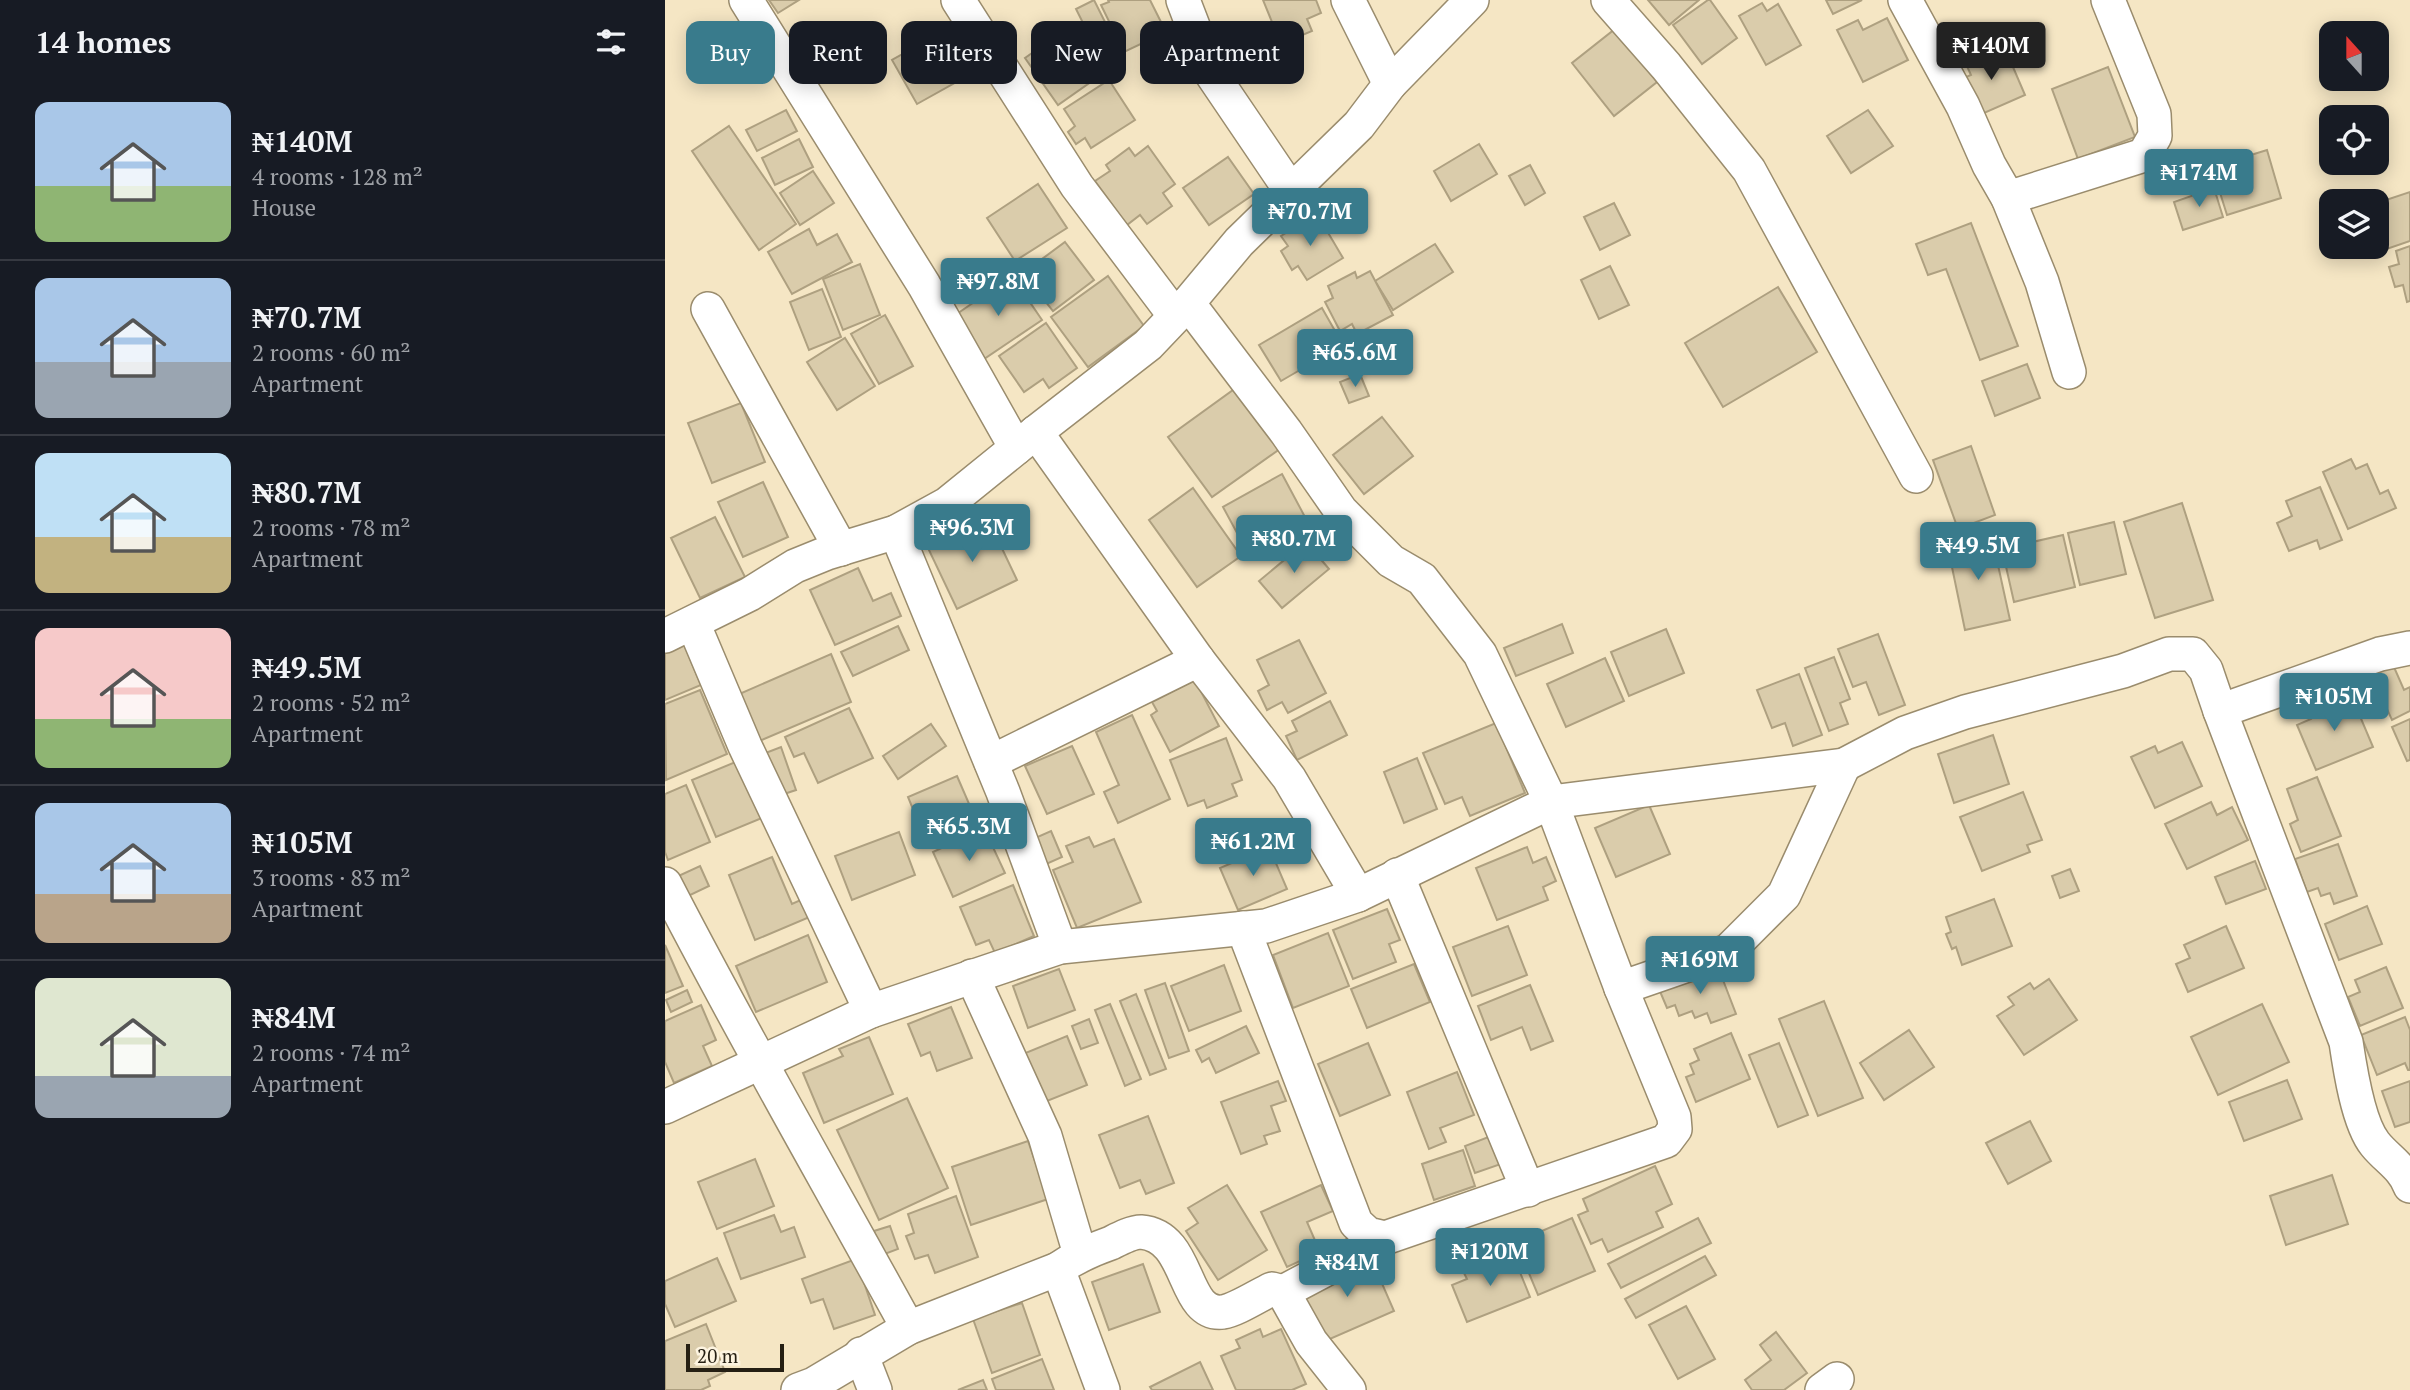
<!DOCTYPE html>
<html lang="en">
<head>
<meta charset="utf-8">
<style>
	body { margin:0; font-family:"PT Serif",serif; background:#20242c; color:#f1f3f6; height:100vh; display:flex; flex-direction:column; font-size:26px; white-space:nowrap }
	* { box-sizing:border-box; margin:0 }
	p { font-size:23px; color:#9ea1a6 }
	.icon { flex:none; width:38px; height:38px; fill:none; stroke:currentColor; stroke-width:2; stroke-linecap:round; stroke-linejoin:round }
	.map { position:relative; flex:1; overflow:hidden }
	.sheet { display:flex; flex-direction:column; background:#171b24; width:665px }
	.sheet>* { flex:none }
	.top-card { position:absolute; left:21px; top:21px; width:665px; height:63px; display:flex; gap:14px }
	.needle { width:46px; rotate:339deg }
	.buttons { position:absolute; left:1654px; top:21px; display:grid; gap:14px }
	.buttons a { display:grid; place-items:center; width:70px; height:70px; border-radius:14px; background:#171b24; box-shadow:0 4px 18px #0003; font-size:35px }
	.scale { position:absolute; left:21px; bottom:18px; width:98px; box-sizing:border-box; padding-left:7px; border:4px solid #251f13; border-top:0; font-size:19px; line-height:24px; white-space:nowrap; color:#251f13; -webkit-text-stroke:5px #fdf4e0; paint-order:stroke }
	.price { position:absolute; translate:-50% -60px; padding:0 16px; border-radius:7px; background:#397b8c; color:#fff; font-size:23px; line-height:46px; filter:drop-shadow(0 2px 4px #0008) }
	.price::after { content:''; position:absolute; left:50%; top:42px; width:21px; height:16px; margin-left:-10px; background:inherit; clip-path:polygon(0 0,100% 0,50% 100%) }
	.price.active { background:#222; color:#fff }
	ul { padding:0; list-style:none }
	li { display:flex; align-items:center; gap:21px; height:175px; padding:0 35px }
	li+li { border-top:2px solid #363941 }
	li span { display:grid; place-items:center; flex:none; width:196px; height:140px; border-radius:14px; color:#555 }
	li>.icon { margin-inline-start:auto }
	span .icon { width:84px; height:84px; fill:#fffc; stroke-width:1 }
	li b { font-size:30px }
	h2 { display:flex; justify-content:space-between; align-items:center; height:84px; padding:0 35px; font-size:30px }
	.chip { padding:0 24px; border-radius:14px; background:#171b24; box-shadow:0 4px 18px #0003; font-size:24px; line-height:63px }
	.chip.active { background:#397b8c; color:#fff }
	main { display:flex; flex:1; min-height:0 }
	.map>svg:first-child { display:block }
	.building { fill:#daccab; stroke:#aea080; stroke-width:2 }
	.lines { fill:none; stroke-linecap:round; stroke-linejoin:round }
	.minor-casing { stroke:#9a8c6d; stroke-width:36 }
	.minor { stroke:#fff; stroke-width:33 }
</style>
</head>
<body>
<main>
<section class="sheet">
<h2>14 homes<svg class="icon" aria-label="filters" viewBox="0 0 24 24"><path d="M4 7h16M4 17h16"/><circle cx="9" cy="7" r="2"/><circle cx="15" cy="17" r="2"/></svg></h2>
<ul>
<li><span style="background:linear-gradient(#a9c7e8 60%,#8fb573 0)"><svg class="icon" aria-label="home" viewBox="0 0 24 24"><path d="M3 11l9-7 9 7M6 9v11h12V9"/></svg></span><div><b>₦140M</b><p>4 rooms · 128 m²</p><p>House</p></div></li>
<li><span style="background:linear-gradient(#a9c7e8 60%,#9aa5b1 0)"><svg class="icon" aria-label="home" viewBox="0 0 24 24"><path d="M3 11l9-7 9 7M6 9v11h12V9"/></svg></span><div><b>₦70.7M</b><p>2 rooms · 60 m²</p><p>Apartment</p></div></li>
<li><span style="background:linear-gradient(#bfe0f5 60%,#c2b280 0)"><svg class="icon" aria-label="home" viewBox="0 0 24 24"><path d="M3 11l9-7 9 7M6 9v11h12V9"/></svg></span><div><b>₦80.7M</b><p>2 rooms · 78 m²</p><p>Apartment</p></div></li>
<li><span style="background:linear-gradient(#f6c9c9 65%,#8fb573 0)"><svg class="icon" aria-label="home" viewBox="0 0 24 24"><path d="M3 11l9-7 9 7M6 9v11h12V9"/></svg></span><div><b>₦49.5M</b><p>2 rooms · 52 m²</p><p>Apartment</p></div></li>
<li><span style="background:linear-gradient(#a9c7e8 65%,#b9a48a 0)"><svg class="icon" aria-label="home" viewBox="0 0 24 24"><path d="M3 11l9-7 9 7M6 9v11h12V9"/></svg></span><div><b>₦105M</b><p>3 rooms · 83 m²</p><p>Apartment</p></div></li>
<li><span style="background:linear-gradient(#dfe7d0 70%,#9aa5b1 0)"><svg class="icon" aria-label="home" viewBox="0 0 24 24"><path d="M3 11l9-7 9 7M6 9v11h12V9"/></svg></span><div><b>₦84M</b><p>2 rooms · 74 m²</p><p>Apartment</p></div></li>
</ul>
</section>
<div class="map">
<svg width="1745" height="1390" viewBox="0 0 1745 1390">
	<rect width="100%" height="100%" fill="#f5e6c4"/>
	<g class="building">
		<polygon points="104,0 134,0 113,13"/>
		<polygon points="429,0 455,52 437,61 411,9"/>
		<polygon points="443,0 485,0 501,32 459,52 436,5 444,2"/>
		<polygon points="598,0 651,0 656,13 642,19 647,31 616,44"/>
		<polygon points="983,0 1034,0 1004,25"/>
		<polygon points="1043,0 1045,0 1072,38 1037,64 1008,25"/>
		<polygon points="1161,0 1197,0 1168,14"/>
		<polygon points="1097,3 1102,11 1113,4 1136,45 1101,65 1074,16"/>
		<polygon points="1222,18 1243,60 1198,82 1172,30 1193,20 1198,30"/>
		<polygon points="407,25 440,72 393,105 360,58"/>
		<polygon points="950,29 992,82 949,116 907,63"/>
		<polygon points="277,32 302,76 252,104 227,60"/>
		<polygon points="1339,46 1360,95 1310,117 1294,80 1306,75 1300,62"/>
		<polygon points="1443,67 1470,137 1413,159 1387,89"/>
		<polygon points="444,80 470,120 426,148 420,138 411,144 403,132 410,126 399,109"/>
		<polygon points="121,110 132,131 92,151 81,130"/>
		<polygon points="1203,110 1228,146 1186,173 1162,136"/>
		<polygon points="64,126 131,224 94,250 27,151"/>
		<polygon points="134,139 148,167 110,185 97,158"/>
		<polygon points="814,144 832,174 786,201 769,171"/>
		<polygon points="483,146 510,184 498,193 507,206 482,224 475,215 462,225 430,181 445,171 441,165 464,148 470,156"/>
		<polygon points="1602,150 1616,198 1562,215 1547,167"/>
		<polygon points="563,157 589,194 544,225 518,188"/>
		<polygon points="865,165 880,193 860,205 844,176"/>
		<polygon points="148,171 169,203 135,225 115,193"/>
		<polygon points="373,184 402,228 350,261 322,218"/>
		<polygon points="1549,188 1558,217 1518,230 1509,202"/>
		<polygon points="1745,192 1745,241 1710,253 1708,247 1712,247 1712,203"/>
		<polygon points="949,203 965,235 935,250 919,217"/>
		<polygon points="652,214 678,258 642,280 633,266 627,270 616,251 623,246 616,236"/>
		<polygon points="1306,223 1353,346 1315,360 1281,269 1263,275 1251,244"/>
		<polygon points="144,229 152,245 172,234 187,262 127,294 103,252"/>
		<polygon points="400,242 429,280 388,311 358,273"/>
		<polygon points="770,244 788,272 728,310 710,281"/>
		<polygon points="1745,246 1745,301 1742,302 1738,285 1730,287 1724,267 1734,264 1731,251"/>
		<polygon points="195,264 215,315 178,330 158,279"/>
		<polygon points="945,266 964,305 934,319 916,280"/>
		<polygon points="705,271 728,315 692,334 687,324 675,331 660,302 668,298 663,286 690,272 692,278"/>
		<polygon points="347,276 377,320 319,359 289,316"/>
		<polygon points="443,276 479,326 423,367 386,317"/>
		<polygon points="1113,287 1152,352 1058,407 1020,343"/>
		<polygon points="157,289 176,337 144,350 125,302"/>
		<polygon points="657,308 678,345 616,381 594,345"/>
		<polygon points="220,315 248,366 214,384 186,334"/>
		<polygon points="381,323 412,368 384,388 378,379 359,392 334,356"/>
		<polygon points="180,338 210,386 172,410 142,362"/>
		<polygon points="675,350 682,365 665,373 658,358"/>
		<polygon points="1362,364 1375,398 1330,416 1317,381"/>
		<polygon points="695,374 704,396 684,403 675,382"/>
		<polygon points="575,385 619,446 547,497 503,437"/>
		<polygon points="76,403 100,462 47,483 23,423"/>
		<polygon points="717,417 748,456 699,494 668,455"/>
		<polygon points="1306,446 1330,515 1293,529 1268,460"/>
		<polygon points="1686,459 1691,469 1702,464 1715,494 1723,490 1731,508 1683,529 1658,472"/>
		<polygon points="617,474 640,517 629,523 637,538 598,559 587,539 578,544 558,507"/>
		<polygon points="98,482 123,537 78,557 53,502"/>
		<polygon points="1655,487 1677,540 1655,549 1652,540 1624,551 1612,523 1627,516 1621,501"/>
		<polygon points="528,488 576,556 532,587 484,520"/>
		<polygon points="1517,503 1548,600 1490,618 1459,522"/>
		<polygon points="50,517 80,577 35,598 6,538"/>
		<polygon points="323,519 352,580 292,609 263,548"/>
		<polygon points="1449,522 1461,574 1415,585 1403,533"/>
		<polygon points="1326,533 1345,620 1300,630 1282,543"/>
		<polygon points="1398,535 1410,587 1349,602 1337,549"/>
		<polygon points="641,542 664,569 617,608 594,581"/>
		<polygon points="193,568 208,601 226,593 236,616 170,645 145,590"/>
		<polygon points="897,624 908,653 851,676 839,648"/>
		<polygon points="233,626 244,650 188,676 176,652"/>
		<polygon points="1001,629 1019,673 964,696 946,652"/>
		<polygon points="1213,634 1240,705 1214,715 1201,682 1188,687 1173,649"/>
		<polygon points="634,640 661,693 623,713 617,702 602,710 593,691 604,685 592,660"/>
		<polygon points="19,644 36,685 0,700 0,652"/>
		<polygon points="166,654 186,702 92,742 72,695"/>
		<polygon points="1169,657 1185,699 1175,703 1183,724 1164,731 1140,668"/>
		<polygon points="940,658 959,701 901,727 882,684"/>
		<polygon points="1725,658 1739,690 1745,687 1745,711 1727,720 1703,668"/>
		<polygon points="1134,674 1157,735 1128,746 1120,723 1107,728 1092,690"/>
		<polygon points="530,680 554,726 505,752 486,715 492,711 487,702"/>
		<polygon points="35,690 62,754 1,780 0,704"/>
		<polygon points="1667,697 1672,709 1689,702 1708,747 1651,770 1632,725 1646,719 1642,708"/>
		<polygon points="665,701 682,735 632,760 621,736 632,731 627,721"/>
		<polygon points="184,708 208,758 153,783 139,753 129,757 120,737"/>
		<polygon points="467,715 505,799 453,823 439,792 454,785 431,732"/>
		<polygon points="1745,719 1745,760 1742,761 1727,727"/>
		<polygon points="831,723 860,793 805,816 797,797 780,804 758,753"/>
		<polygon points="266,724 281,746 233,779 218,756"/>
		<polygon points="1328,735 1344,784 1289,803 1273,754"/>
		<polygon points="561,738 577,780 567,784 572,796 542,808 539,800 523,806 505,760"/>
		<polygon points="1517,742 1537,786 1490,808 1466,757 1490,746 1493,753"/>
		<polygon points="407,746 429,794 382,814 360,766"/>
		<polygon points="116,747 131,790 113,796 98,754"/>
		<polygon points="752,758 772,809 739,823 719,772"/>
		<polygon points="73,761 97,818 51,837 27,780"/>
		<polygon points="292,776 311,820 261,841 243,797"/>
		<polygon points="1652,777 1676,836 1636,852 1625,824 1633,820 1622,789"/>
		<polygon points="21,785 45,842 3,860 0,852 0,794"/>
		<polygon points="1358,792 1377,840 1362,845 1365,852 1317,871 1295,817"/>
		<polygon points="1546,802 1552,815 1567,807 1583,840 1522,869 1500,824"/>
		<polygon points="984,805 1005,854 951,877 930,828"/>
		<polygon points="319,828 340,873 288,897 268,852"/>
		<polygon points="386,831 397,857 379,865 368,839"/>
		<polygon points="234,832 250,875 187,900 170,856"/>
		<polygon points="424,837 429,847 449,839 476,902 412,928 388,870 408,862 401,846"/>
		<polygon points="1673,844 1692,896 1669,904 1665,893 1656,896 1653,888 1642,892 1630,859"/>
		<polygon points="604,847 622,889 573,910 555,868"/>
		<polygon points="862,847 868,863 881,857 891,881 878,887 883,900 832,920 811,868"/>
		<polygon points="107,857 127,904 140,898 147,916 90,940 64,875"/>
		<polygon points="1590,861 1601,889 1561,904 1550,877"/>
		<polygon points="35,866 44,886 19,898 9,878"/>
		<polygon points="1405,869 1414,891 1395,898 1387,876"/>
		<polygon points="348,885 369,936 330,953 324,940 311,945 295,907"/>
		<polygon points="1329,899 1347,946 1297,965 1291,947 1287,949 1281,934 1286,932 1281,917"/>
		<polygon points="1702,906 1717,944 1674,960 1660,924"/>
		<polygon points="722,909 735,940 724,944 731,962 688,979 668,930"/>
		<polygon points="843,926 862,975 807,996 788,947"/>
		<polygon points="1561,926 1579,968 1523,992 1511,964 1525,958 1519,945"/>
		<polygon points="663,933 684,986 628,1008 608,955"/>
		<polygon points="143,935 162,982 91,1012 71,966"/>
		<polygon points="0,945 18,986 0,993"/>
		<polygon points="749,964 765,1002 702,1028 686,989"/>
		<polygon points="559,965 576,1011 524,1031 506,986"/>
		<polygon points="1053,967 1071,1014 1046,1023 1042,1013 1030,1018 1027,1011 1014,1016 1010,1005 1002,1008 994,989"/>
		<polygon points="1721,967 1738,1008 1695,1026 1683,997 1695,992 1690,980"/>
		<polygon points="394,969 410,1010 363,1028 348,986"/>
		<polygon points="1384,979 1412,1020 1359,1055 1332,1016 1349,1005 1343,997 1365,983 1369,989"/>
		<polygon points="500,983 524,1051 504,1058 480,990"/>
		<polygon points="865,985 888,1041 866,1050 857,1027 826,1040 813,1006"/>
		<polygon points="22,990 27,1002 6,1012 1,1000"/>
		<polygon points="471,994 501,1069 485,1075 455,1001"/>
		<polygon points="1159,1001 1198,1098 1153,1116 1114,1019"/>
		<polygon points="445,1004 476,1079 460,1086 430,1010"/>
		<polygon points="1597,1004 1624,1062 1553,1095 1526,1037"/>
		<polygon points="36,1005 51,1040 38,1046 47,1066 9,1083 0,1062 0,1021"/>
		<polygon points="286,1007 307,1058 272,1071 265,1052 256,1056 243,1024"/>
		<polygon points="1740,1017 1745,1030 1745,1070 1743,1070 1740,1063 1712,1075 1696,1035"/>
		<polygon points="424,1019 433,1043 416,1049 407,1026"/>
		<polygon points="581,1026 594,1053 551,1073 544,1058 537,1062 531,1050"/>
		<polygon points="1244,1030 1269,1067 1219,1100 1195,1063"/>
		<polygon points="1066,1033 1085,1079 1031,1102 1021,1077 1029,1074 1025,1064 1034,1060 1029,1049"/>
		<polygon points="402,1036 422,1085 377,1103 358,1054"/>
		<polygon points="204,1037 228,1094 159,1123 138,1073 178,1056 174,1049"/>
		<polygon points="703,1043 725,1095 675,1116 653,1064"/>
		<polygon points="1114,1043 1143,1115 1113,1127 1084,1055"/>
		<polygon points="792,1072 809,1115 775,1128 781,1142 764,1149 742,1092"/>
		<polygon points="1622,1080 1637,1119 1579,1141 1564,1102"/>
		<polygon points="613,1081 621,1101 606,1106 615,1131 599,1136 602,1144 576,1154 556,1102"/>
		<polygon points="1745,1081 1745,1122 1730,1127 1717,1091"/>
		<polygon points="242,1098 283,1188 214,1220 172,1130"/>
		<polygon points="483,1116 509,1183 481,1194 475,1180 455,1188 434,1135"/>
		<polygon points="1365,1121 1386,1161 1343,1184 1321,1143"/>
		<polygon points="826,1136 836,1164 810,1173 800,1146"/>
		<polygon points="363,1141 383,1199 306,1225 287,1167"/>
		<polygon points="798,1150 810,1186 769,1200 757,1164"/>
		<polygon points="90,1159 109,1206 52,1229 33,1182"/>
		<polygon points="990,1166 1007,1204 991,1212 998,1227 943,1252 937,1239 926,1244 913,1215 923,1211 918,1199"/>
		<polygon points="1667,1175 1683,1224 1621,1245 1605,1196"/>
		<polygon points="562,1185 602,1250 553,1280 521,1231 533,1223 523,1208"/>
		<polygon points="656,1185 668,1211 642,1222 655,1252 622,1267 596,1212"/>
		<polygon points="291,1196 313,1257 270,1273 263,1255 250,1259 241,1236 249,1233 243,1214"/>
		<polygon points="109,1215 116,1232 129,1227 140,1257 76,1279 59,1233"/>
		<polygon points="907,1218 930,1271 873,1295 851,1242"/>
		<polygon points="1033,1218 1046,1243 956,1288 943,1264"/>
		<polygon points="225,1226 233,1249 217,1255 209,1231"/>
		<polygon points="705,1256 729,1311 658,1342 634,1288"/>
		<polygon points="1040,1256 1051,1275 971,1318 960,1299"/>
		<polygon points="832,1257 836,1266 850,1260 865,1297 802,1322 787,1285 802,1279 798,1271"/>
		<polygon points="52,1258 71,1301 10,1327 0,1304 0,1281"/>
		<polygon points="191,1259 210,1315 169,1329 158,1299 146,1303 137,1279"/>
		<polygon points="478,1264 495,1312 444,1330 427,1282"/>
		<polygon points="357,1303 375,1355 327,1373 308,1319"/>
		<polygon points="1021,1306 1050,1359 1013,1379 984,1325"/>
		<polygon points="41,1324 60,1372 43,1380 45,1386 36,1390 0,1390 0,1341"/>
		<polygon points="595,1329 598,1337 616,1329 641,1384 627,1390 571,1390 556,1356 575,1348 571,1340"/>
		<polygon points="1111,1332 1142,1373 1119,1390 1087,1390 1080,1380 1106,1360 1095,1345"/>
		<polygon points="377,1359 389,1390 331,1390 327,1379"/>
		<polygon points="535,1362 548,1390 487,1390 485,1387"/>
		<polygon points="318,1380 322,1390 293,1390"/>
	</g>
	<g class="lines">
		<g class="minor-casing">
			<g id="minor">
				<polyline points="81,0 259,285 351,448"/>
				<polyline points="293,0 412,186 510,316"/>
				<polyline points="518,0 546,73 626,191"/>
				<polyline points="683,0 725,84"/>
				<polyline points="943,0 1001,66 1084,170 1251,476"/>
				<polyline points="1240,0 1298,106 1324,165 1343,198 1377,282 1404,372"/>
				<polyline points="1343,198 1479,155 1490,136 1489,114 1443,0"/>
				<polyline points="523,303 621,432 676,511 726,561 757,579 815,654 886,802 956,988 1009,1117 1010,1129 1001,1141 720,1238 703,1234 691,1223 578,928"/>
				<polyline points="43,309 176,549"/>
				<polyline points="371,432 533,660 624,778 693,895"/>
				<polyline points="231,532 338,792 395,947"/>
				<polyline points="28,623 80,746 206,1011"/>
				<polyline points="0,636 85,594 130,566 162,553 231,532 282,504 371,432 483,345 523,303 574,242 694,125 725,84 807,0"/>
				<path d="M1745,648L1715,654L1555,711L1681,1042C1685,1069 1693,1123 1710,1144C1722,1159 1738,1167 1745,1186"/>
				<polyline points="326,762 533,660"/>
				<polyline points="732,875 863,1190"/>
				<path d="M0,884C77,1034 162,1180 243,1328"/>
				<polyline points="307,976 380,1136 415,1254"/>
				<polyline points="956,988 1063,951 1119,895 1179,765"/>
				<polyline points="0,1107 206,1011 395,947 601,926 693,895 886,802 1179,765 1240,733 1300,712 1458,671 1504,654 1528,654 1541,670 1555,711"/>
				<polyline points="393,1269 438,1390"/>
				<polyline points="618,1292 720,1238"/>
				<polyline points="196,1354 210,1390"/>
				<path d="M133,1390L149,1384L243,1328L393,1269C410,1257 426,1250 446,1243C454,1239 467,1232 476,1232C527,1236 516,1317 558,1312C571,1310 594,1295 607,1289L618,1292L646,1342L684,1390"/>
				<polyline points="1157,1390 1172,1379"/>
			</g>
		</g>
		<use href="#minor" class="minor"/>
	</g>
</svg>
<div class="buttons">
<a><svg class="needle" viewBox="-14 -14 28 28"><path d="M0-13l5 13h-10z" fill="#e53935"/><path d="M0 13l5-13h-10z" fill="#9ea1a6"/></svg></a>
<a><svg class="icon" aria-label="locate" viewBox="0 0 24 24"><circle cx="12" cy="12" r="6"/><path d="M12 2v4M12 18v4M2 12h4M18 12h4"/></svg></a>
<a><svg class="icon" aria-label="layers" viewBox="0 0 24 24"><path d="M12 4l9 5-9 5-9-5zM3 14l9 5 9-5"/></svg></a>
</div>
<div class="scale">20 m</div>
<b class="price active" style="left:1326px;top:82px">₦140M</b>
<b class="price" style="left:1534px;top:209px">₦174M</b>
<b class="price" style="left:645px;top:248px">₦70.7M</b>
<b class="price" style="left:333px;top:318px">₦97.8M</b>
<b class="price" style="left:690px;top:389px">₦65.6M</b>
<b class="price" style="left:307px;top:564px">₦96.3M</b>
<b class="price" style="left:629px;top:575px">₦80.7M</b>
<b class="price" style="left:1313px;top:582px">₦49.5M</b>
<b class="price" style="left:1669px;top:733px">₦105M</b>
<b class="price" style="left:304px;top:863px">₦65.3M</b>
<b class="price" style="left:588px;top:878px">₦61.2M</b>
<b class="price" style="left:1035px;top:996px">₦169M</b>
<b class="price" style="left:825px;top:1288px">₦120M</b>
<b class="price" style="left:682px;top:1299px">₦84M</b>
<div class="top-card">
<a class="chip active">Buy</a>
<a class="chip">Rent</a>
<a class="chip">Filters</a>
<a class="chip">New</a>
<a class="chip">Apartment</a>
</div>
</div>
</main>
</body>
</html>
